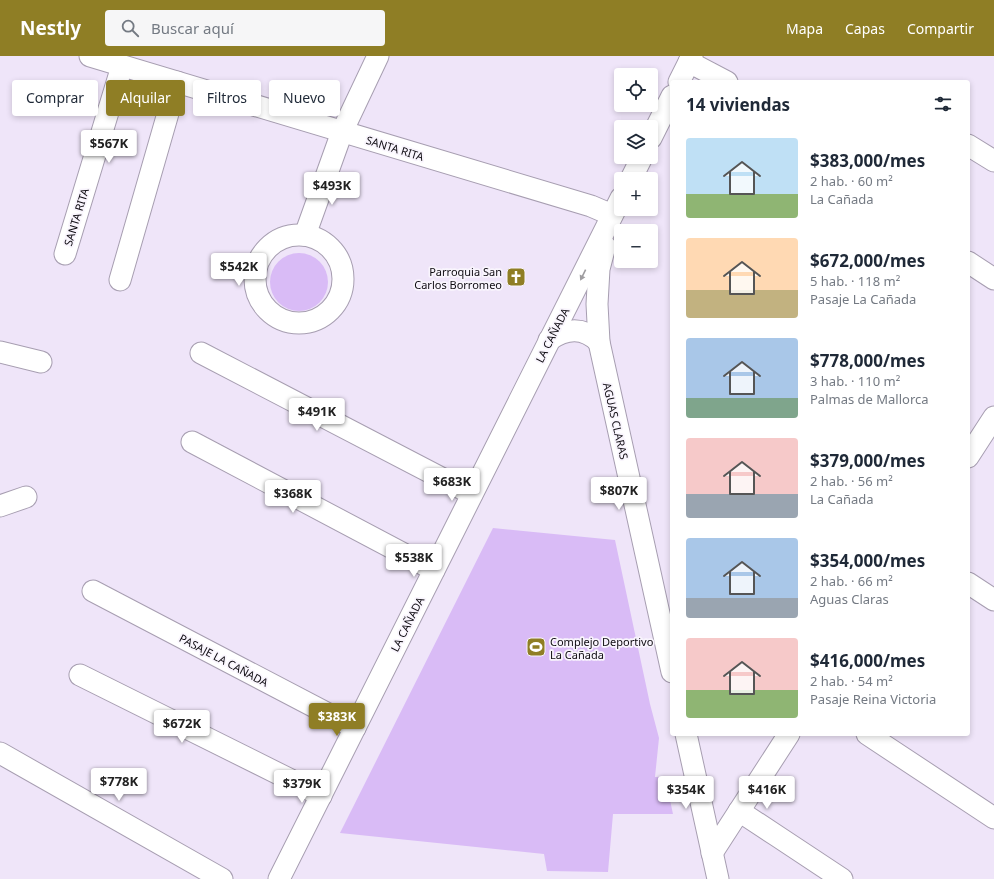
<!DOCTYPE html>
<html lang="es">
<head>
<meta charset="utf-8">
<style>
	body { margin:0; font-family:"Noto Sans",sans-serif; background:#f6f6f7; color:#1f2937; height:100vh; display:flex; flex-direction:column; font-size:15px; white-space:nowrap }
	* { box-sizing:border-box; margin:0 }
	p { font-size:13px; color:#747a83 }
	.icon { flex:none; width:22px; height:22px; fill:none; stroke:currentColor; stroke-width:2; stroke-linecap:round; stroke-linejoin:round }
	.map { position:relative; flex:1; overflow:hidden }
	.drawer { position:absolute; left:670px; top:24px; width:300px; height:656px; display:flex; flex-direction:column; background:#fff; border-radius:4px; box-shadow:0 2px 6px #0003 }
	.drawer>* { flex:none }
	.banner { position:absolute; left:12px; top:24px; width:380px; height:36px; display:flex; gap:8px }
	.fabs { position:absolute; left:614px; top:12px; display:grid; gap:8px }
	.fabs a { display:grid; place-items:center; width:44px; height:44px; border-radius:4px; background:#fff; box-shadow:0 2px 6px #0003; font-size:20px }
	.price { position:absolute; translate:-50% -34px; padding:0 9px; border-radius:4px; background:#fff; color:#222; font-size:13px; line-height:26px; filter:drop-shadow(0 1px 2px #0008) }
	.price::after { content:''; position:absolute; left:50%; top:24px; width:12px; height:9px; margin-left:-6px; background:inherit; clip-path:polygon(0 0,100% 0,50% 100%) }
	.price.current { background:#8f7e25; color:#fff }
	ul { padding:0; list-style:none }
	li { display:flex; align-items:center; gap:12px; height:100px; padding:0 16px }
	li span { display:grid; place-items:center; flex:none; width:112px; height:80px; border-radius:4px; color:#555 }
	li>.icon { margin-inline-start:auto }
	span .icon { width:48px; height:48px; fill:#fffc; stroke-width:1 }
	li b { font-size:17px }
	h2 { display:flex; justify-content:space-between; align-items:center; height:48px; padding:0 16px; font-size:17px }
	.chip { padding:0 14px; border-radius:4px; background:#fff; box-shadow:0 2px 6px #0003; font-size:14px; line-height:36px }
	.chip.current { background:#8f7e25; color:#fff }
	header { display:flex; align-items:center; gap:24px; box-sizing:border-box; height:56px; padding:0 20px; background:#8f7e25; color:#fff }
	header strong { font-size:19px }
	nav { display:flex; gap:22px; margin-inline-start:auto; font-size:14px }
	.search { width:280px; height:36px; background:#f6f6f7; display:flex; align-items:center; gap:10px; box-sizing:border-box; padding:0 14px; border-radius:4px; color:#747a83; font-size:15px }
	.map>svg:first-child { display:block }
	.green { fill:#d9bbf6 }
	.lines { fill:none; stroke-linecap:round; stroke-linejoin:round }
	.minor-casing { stroke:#a79eb1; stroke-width:23 }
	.minor { stroke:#fff; stroke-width:21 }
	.oneway { fill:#9f9da0 }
	.labels { text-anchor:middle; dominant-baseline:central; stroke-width:3.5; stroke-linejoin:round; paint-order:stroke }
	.street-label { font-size:11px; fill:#0e0b11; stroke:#f9f5fd }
	.poi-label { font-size:11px; fill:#0e0b11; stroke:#f9f5fd; text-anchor:end }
</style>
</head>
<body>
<header>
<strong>Nestly</strong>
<div class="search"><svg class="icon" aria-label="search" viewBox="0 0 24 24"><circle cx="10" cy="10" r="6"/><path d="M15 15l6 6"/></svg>Buscar aquí</div>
<nav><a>Mapa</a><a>Capas</a><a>Compartir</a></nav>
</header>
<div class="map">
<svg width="994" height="823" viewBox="0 0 994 823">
	<rect width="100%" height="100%" fill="#efe5f9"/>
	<g class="green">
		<circle cx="299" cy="226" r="29"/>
		<polygon points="493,472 615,484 650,648 659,682 655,721 665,721 673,758 613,758 608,816 547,815 544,798 340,777"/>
	</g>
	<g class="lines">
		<g class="minor-casing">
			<g id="minor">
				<polyline points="90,0 591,150 612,159"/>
				<polyline points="689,6 727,26"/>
				<polyline points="679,26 692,0"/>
				<polyline points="651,82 672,40"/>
				<polyline points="968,89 994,105"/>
				<polyline points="631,123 642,101"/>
				<circle cx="299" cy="223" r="44"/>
				<polyline points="305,179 342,76 378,0"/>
				<polyline points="605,190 599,213 597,248 599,286 672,616"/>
				<polyline points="65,198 122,10"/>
				<polyline points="968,206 994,223"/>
				<polyline points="120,224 177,26"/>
				<path d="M549,284C567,272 583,271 599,286"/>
				<polyline points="0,296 41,306"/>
				<polyline points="201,297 472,438"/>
				<polyline points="192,386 434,514"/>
				<polyline points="968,401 994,361"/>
				<polyline points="0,450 26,441"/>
				<polyline points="968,527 994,544"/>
				<polyline points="93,535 355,672"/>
				<polyline points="80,619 299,728 321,740"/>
				<polyline points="686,678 718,823"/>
				<polyline points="867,678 994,762"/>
				<polyline points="0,697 222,823"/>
				<polyline points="739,755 777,780 842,823"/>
				<polyline points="712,797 789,678"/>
				<polyline points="279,823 621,142"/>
			</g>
		</g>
		<use href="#minor" class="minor"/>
	</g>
	<defs><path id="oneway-solid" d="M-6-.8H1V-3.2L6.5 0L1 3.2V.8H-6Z"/></defs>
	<use class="oneway" href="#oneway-solid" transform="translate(583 219) rotate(116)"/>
	<defs>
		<g id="church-square" transform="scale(1)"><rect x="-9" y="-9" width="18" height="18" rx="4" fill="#8f7e25" stroke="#f9f5fd"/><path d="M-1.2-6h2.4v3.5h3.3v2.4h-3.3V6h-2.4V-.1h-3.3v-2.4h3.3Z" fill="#fff"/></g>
		<g id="stadium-square" transform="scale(1)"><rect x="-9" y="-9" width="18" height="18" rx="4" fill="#8f7e25" stroke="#f9f5fd"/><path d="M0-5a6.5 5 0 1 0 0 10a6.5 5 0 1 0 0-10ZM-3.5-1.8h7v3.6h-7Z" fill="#fff"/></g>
	</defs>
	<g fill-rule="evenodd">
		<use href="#church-square" x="516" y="221"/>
		<use href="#stadium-square" x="536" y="591"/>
	</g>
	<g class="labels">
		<g class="street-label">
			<text transform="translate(395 92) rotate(17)">SANTA RITA</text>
			<text transform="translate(76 161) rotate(-73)">SANTA RITA</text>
			<text transform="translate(552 279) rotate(-63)">LA CAÑADA</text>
			<text transform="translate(616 365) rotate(77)">AGUAS CLARAS</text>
			<text transform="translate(407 568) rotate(-63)">LA CAÑADA</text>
			<text transform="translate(224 604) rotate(28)">PASAJE LA CAÑADA</text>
		</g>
		<g class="poi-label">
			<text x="502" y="215">Parroquia San<tspan x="502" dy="13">Carlos Borromeo</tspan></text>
			<text x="550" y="585" text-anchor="start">Complejo Deportivo<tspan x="550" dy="13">La Cañada</tspan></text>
		</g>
	</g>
</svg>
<div class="fabs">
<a><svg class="icon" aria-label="locate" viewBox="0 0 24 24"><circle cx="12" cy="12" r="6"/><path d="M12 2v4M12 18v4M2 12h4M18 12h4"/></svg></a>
<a><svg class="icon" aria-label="layers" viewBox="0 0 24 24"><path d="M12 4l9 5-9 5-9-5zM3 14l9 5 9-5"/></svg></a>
<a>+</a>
<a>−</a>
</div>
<b class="price" style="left:109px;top:108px">$567K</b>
<b class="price" style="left:332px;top:150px">$493K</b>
<b class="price" style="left:239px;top:231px">$542K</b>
<b class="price" style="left:317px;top:376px">$491K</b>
<b class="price" style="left:452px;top:446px">$683K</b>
<b class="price" style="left:619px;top:455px">$807K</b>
<b class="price" style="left:293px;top:458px">$368K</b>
<b class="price" style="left:414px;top:522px">$538K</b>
<b class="price current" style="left:337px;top:681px">$383K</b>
<b class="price" style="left:182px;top:688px">$672K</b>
<b class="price" style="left:119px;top:746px">$778K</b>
<b class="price" style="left:302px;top:748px">$379K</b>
<b class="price" style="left:686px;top:754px">$354K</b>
<b class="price" style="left:767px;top:754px">$416K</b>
<div class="banner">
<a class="chip">Comprar</a>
<a class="chip current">Alquilar</a>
<a class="chip">Filtros</a>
<a class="chip">Nuevo</a>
</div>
<section class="drawer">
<h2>14 viviendas<svg class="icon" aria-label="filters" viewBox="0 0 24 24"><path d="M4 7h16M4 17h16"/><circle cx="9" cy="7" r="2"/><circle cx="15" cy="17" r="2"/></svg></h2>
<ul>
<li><span style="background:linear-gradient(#bfe0f5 70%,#8fb573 0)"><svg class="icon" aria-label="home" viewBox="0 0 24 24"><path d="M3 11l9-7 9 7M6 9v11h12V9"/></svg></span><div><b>$383,000/mes</b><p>2 hab. · 60 m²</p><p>La Cañada</p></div></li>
<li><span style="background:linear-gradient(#ffd9b3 65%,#c2b280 0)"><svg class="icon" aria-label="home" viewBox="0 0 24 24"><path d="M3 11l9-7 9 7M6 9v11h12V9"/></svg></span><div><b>$672,000/mes</b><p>5 hab. · 118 m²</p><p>Pasaje La Cañada</p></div></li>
<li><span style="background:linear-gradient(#a9c7e8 75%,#7fa58c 0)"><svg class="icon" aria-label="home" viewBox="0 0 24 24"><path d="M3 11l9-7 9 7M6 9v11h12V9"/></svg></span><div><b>$778,000/mes</b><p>3 hab. · 110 m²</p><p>Palmas de Mallorca</p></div></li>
<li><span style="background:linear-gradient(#f6c9c9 70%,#9aa5b1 0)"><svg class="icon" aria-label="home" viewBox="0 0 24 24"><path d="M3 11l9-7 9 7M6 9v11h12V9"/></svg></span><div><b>$379,000/mes</b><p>2 hab. · 56 m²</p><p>La Cañada</p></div></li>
<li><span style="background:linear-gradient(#a9c7e8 75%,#9aa5b1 0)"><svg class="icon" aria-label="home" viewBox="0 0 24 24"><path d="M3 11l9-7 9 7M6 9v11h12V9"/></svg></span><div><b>$354,000/mes</b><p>2 hab. · 66 m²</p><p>Aguas Claras</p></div></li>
<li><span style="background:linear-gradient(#f6c9c9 65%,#8fb573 0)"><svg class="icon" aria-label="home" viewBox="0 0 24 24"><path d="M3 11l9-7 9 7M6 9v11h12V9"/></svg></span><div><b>$416,000/mes</b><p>2 hab. · 54 m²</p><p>Pasaje Reina Victoria</p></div></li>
</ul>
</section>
</div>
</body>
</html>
